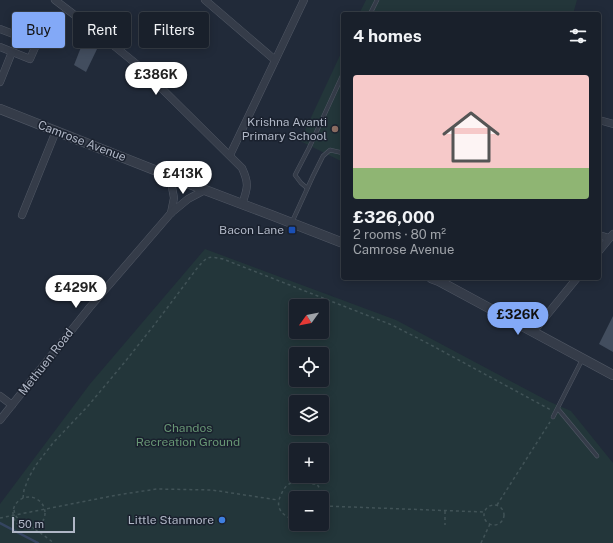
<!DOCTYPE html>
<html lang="en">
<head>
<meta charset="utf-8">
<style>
	body { margin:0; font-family:"Public Sans",sans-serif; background:#262d37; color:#f1f3f6; height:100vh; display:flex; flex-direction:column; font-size:15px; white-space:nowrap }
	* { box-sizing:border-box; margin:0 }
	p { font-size:13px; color:#9fa3a9 }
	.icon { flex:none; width:22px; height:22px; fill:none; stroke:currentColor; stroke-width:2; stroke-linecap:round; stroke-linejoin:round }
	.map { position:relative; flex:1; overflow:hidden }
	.drawer { position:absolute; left:341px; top:12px; width:260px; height:268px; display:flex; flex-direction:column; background:#19202b; border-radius:4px; box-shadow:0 2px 10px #0003,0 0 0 1px #373e47 }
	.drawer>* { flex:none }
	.banner { position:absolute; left:12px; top:12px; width:269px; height:36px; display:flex; gap:8px }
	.needle { width:26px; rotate:237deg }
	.fabs { position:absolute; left:289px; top:299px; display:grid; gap:8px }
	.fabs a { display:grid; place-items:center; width:40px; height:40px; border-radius:4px; background:#19202b; box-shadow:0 2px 10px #0003,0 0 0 1px #373e47; font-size:20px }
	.scale { position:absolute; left:12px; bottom:10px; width:63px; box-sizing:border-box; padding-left:4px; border:2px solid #b0b7c6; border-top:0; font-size:11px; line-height:14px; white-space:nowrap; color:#b0b7c6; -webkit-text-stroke:3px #1a212e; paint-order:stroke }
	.price { position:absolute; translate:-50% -34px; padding:0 9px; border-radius:14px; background:#fff; color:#222; font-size:13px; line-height:26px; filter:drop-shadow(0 1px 2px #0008) }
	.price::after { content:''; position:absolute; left:50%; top:24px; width:12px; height:9px; margin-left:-6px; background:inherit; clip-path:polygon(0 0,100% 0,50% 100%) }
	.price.on { background:#83a9f7; color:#111 }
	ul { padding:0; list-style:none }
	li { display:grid; align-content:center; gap:8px; height:212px; padding:0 12px }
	li span { display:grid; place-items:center; height:124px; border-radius:4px; color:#555 }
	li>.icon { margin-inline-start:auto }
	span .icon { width:72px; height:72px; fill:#fffc; stroke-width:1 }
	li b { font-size:17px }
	h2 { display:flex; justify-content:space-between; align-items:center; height:48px; padding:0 12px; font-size:17px }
	.chip { padding:0 14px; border-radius:4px; background:#19202b; box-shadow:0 2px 10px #0003,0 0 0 1px #373e47; font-size:14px; line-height:36px }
	.chip.on { background:#83a9f7; color:#111 }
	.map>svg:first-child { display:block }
	.green { fill:#23363a; fill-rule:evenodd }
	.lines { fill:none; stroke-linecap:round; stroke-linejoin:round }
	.stream { stroke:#354560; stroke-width:2.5 }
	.building { fill:#424d5e }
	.service-casing { stroke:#505764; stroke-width:4.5 }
	.minor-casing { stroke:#505764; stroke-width:8 }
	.tertiary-casing { stroke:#505764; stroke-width:10 }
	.path { stroke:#415357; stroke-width:1.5; stroke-dasharray:3 3; stroke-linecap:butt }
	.service { stroke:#353c49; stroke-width:3.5 }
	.minor { stroke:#353c49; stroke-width:7 }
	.tertiary { stroke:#353c49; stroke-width:9 }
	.education-dot { fill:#8d6e63; stroke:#1a212e; stroke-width:1.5 }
	.transit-dot { fill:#1a4fb4; stroke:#1a212e; stroke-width:1.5 }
	.shop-dot { fill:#3f7fe0; stroke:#1a212e; stroke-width:1.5 }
	.labels { text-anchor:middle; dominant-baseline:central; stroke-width:3; stroke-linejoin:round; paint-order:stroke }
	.poi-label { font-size:12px; fill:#b0b7c6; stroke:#1a212e; text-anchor:end }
	.street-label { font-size:12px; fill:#b0b7c6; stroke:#1a212e }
	.park-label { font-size:12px; fill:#679674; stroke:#1a212e }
</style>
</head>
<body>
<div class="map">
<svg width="613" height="543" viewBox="0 0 613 543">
	<rect width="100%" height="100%" fill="#212a39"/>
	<g class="green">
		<polygon points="366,0 577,0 573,14 359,14"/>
		<polygon points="343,49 343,162 300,141"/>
		<path d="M205,249L396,320L550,402L571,411L613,463V543H0V504L90,384ZM296,306H322V332H296ZM296,354H322V380H296ZM296,402H322V428H296ZM296,450H322V476H296ZM296,498H322V524H296Z"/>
	</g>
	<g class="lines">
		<polyline class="stream" points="0,523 38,543"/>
	</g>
	<g class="building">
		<polygon points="85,37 98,47 86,72 74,65"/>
		<polygon points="613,316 613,352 599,344"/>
		<polygon points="289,496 296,497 296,504 288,503"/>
	</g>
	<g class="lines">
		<g class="service-casing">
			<g id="service">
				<polyline points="370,14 377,0"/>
				<polyline points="307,188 301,183 295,175 309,148 343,74"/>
				<polyline points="292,222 313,176 323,156 330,150 343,153"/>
				<polyline points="558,409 597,456"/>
				<polyline points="553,417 582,360"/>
			</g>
		</g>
		<g class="minor-casing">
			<g id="minor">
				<path d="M55,0L102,36L140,67L242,168C249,183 248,188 242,204"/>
				<polyline points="205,0 275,60"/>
				<polyline points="0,29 37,43 30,59 0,47"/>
				<polyline points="0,82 12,52"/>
				<polyline points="599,120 613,124"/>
				<polyline points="230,155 304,0"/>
				<polyline points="170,176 174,198 171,213"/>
				<polyline points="22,215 56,131"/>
				<polyline points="599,235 609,238"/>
				<polyline points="599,251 613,234"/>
				<polyline points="533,332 577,278"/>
				<polyline points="0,396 12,405"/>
				<polyline points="0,420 90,307 171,213 188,199 205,190"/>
			</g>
		</g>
		<g class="tertiary-casing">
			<g id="tertiary">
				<polyline points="0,109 205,190 271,215 343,243"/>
				<polyline points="431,278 439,281 613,375"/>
			</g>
		</g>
		<g class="path">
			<circle cx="29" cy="513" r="16"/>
			<path d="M23,498L24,490L29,477L36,465L53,443L88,406L124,363L155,324L198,267C208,256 208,256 223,259L392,325L431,345L551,410"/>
			<polyline points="497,505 550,422"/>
			<circle cx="494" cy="515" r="10"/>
			<polyline points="324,506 484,512"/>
			<polyline points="14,510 15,515 20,521 35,529 54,543"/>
			<polyline points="445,511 445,525"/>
			<polyline points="0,518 15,515 117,495 157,489 212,490 278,500"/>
			<path d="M296,520C283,517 274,508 281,495C283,490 286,485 291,483C296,481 311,484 317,484L325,498L322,514"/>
			<polyline points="481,543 490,524"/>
		</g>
		<use href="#service" class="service"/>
		<use href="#minor" class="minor"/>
		<use href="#tertiary" class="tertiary"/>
	</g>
	<circle class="education-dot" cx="335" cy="129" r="4"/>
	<rect class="transit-dot" x="288" y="226" width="8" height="8" rx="2"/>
	<circle class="shop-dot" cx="222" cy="520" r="4"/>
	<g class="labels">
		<g class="poi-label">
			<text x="327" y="122">Krishna Avanti<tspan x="327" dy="14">Primary School</tspan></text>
			<text x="284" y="230">Bacon Lane</text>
			<text x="214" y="520">Little Stanmore</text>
		</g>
		<g class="street-label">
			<text transform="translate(82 141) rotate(21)">Camrose Avenue</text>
			<text transform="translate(46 362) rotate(-52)">Methuen Road</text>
		</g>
		<g class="park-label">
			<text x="188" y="428">Chandos<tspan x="188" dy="14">Recreation Ground</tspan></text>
		</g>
	</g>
</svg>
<div class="fabs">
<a><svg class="needle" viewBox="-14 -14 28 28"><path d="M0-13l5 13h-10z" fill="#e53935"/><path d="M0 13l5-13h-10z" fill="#9fa3a9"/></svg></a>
<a><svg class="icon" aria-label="locate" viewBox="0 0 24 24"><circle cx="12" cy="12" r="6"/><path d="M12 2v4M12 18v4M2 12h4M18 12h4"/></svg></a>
<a><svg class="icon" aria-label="layers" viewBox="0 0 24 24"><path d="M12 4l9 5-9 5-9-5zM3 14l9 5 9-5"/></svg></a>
<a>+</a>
<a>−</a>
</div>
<div class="scale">50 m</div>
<b class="price" style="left:156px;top:96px">£386K</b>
<b class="price" style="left:183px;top:195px">£413K</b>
<b class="price" style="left:76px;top:309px">£429K</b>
<b class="price on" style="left:518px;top:336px">£326K</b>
<div class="banner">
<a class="chip on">Buy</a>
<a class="chip">Rent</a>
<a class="chip">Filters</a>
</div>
<section class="drawer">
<h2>4 homes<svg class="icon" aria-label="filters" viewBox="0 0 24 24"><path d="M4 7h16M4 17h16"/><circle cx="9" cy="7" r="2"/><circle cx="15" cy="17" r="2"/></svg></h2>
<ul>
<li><span style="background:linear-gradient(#f6c9c9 75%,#8fb573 0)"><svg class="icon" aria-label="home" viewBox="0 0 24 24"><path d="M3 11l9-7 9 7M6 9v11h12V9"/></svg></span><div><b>£326,000</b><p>2 rooms · 80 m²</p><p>Camrose Avenue</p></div></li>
</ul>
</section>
</div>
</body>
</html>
